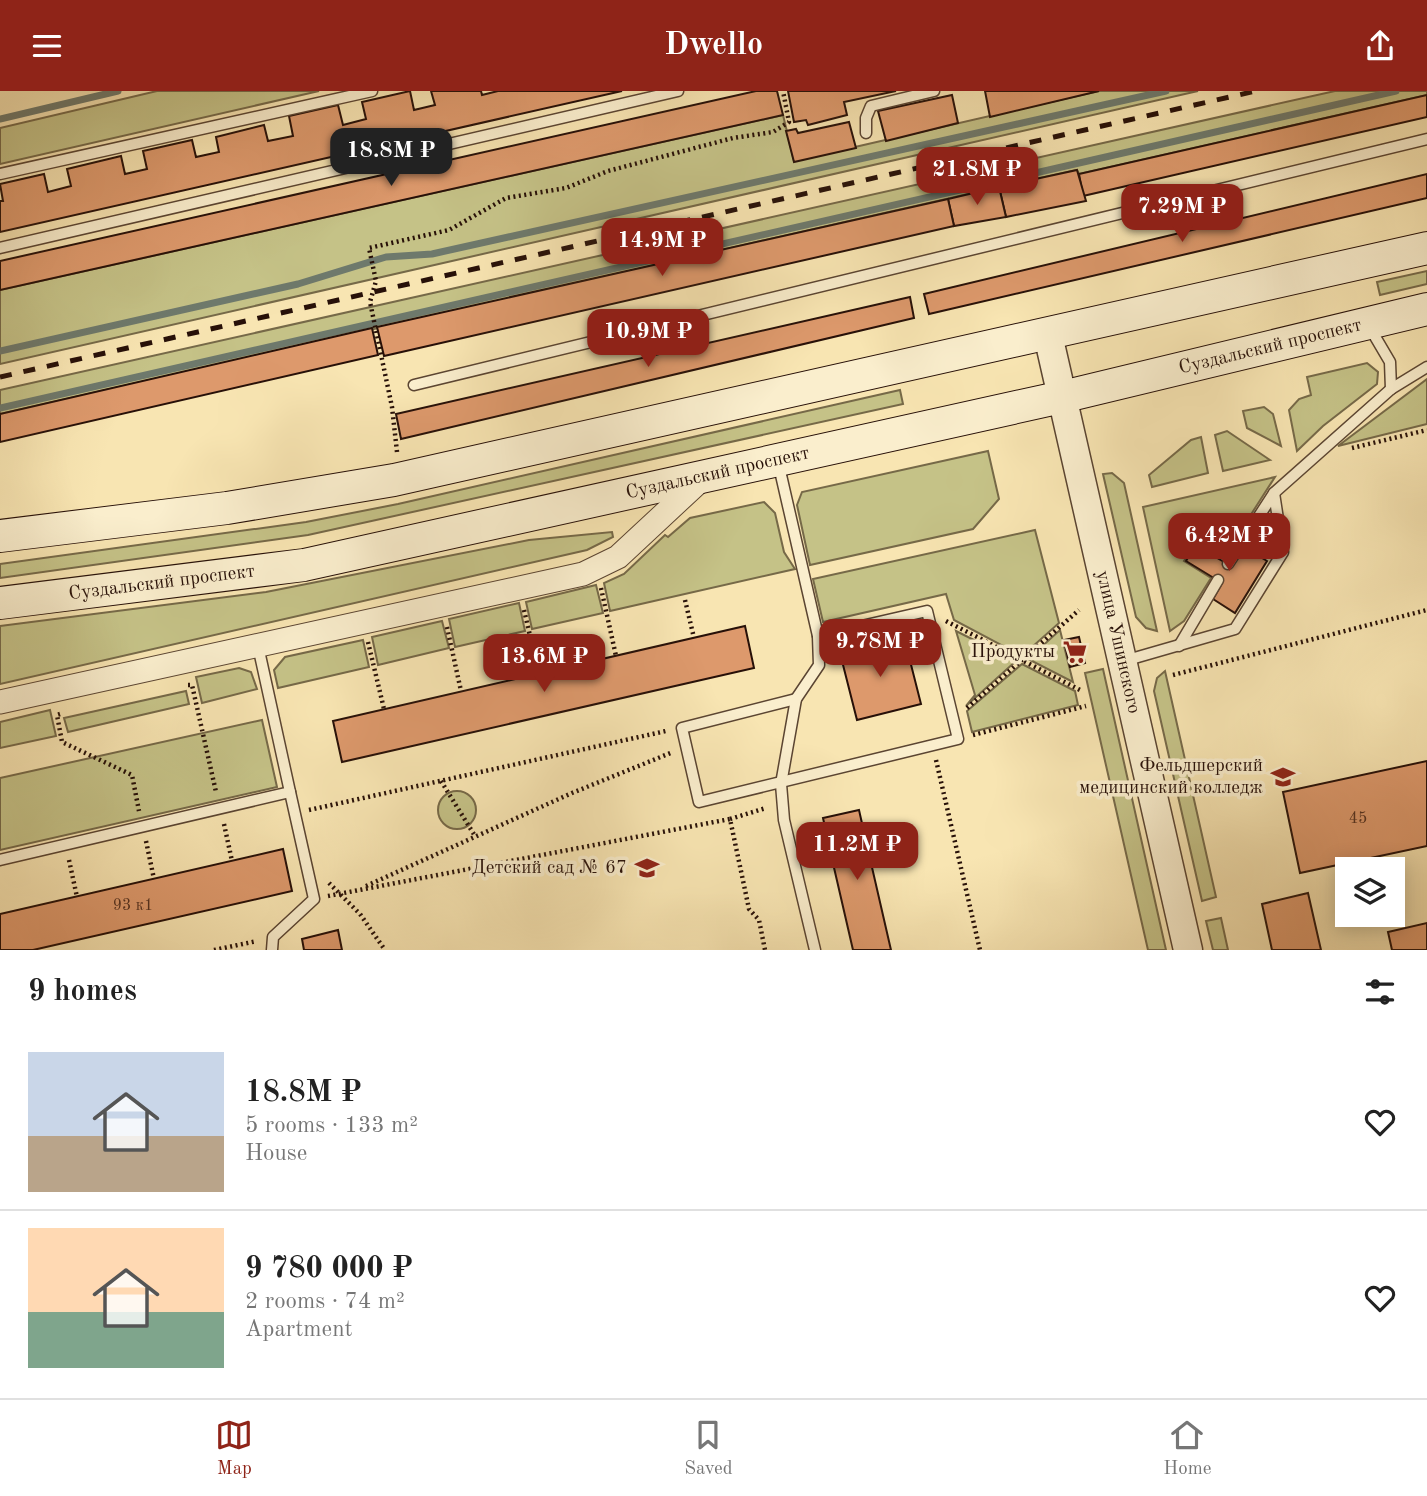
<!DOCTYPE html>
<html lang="en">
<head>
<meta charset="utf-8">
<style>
	body { margin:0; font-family:"Old Standard TT",serif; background:#f2f2f2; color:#222; height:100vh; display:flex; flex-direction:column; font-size:26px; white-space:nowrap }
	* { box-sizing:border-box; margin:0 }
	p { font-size:23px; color:#767676 }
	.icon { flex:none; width:38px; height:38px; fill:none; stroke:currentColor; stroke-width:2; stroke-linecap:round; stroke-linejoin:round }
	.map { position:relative; height:859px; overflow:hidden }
	.side { display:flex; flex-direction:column; background:#fff; flex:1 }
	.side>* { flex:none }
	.tools { position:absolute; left:1335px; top:766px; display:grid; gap:14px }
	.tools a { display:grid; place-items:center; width:70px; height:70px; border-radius:0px; background:#fff; box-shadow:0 4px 18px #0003; font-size:35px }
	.price { position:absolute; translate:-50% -60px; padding:0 16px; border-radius:14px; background:#8f2418; color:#fff; font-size:23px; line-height:46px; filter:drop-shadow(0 2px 4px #0008) }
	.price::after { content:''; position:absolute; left:50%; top:42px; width:21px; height:16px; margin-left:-10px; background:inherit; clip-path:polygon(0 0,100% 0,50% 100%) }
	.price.selected { background:#222; color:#fff }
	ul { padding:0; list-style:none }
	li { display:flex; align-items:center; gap:21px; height:175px; padding:0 28px }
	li+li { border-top:2px solid #e0e0e0 }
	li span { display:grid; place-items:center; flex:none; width:196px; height:140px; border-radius:0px; color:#555 }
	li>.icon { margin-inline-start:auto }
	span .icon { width:84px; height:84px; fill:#fffc; stroke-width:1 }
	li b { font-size:30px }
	h2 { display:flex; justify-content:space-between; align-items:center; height:84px; padding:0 28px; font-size:30px }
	header { display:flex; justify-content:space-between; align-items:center; height:91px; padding:0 28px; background:#8f2418; color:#fff; font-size:32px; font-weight:700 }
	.tabs { display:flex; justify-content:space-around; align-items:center; height:98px; border-top:2px solid #e0e0e0; background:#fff; font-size:19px; color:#767676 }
	.tabs a { display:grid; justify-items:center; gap:4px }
	.tabs .selected { color:#8f2418 }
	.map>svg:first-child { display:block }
	.green { fill:#c5c287; stroke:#766948; stroke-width:2 }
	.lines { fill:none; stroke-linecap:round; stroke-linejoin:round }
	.stream { stroke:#6e796c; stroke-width:7 }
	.building { fill:#dd996c; stroke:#271008; stroke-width:2 }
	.service-casing { stroke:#5b4532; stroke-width:13 }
	.minor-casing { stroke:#5b4532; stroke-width:25 }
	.tertiary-casing { stroke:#5b4532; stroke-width:31 }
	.secondary-casing { stroke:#271008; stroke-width:34 }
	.path { stroke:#271008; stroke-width:4.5; stroke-dasharray:2 3.5; stroke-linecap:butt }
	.service { stroke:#faeecd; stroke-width:10 }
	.minor { stroke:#faeecd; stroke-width:23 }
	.tertiary { stroke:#faeecd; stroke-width:28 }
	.secondary { stroke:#faeecd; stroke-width:32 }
	.rail { stroke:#271008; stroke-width:5; stroke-dasharray:12 12; stroke-linecap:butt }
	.labels { text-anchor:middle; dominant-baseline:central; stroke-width:7; stroke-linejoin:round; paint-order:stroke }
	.number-label { font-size:16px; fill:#543221 }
	.street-label { font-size:19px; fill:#271008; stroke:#faeecd }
	.poi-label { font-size:19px; fill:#271008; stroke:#faeecd; text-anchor:end }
</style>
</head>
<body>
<header><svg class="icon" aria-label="menu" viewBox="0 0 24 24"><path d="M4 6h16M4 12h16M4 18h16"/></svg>Dwello<svg class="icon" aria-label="share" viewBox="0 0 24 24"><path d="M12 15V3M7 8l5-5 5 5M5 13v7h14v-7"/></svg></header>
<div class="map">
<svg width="1427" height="859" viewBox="0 0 1427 859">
	<rect width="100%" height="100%" fill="#f8e5b2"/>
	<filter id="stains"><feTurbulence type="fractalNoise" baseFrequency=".00286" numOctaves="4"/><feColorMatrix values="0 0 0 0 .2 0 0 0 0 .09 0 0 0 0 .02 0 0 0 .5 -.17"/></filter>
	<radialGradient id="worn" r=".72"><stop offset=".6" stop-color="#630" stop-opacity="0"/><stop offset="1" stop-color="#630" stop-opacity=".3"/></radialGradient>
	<g class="green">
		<polygon points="157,0 319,0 0,73 0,37"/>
		<polygon points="1099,0 1198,0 0,273 0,199 783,24 794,70"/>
		<polygon points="1335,0 1427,0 1427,4 1079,83 1077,79 999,96 0,323 0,299"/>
		<polygon points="1427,180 1427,193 1380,204 1377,191"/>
		<polygon points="1367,272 1378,281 1377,293 1323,335 1297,360 1289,319 1299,308 1311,304 1307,286"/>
		<polygon points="1427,288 1427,333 1338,355"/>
		<polygon points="900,299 903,313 308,444 0,487 0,473 306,431 398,413"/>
		<polygon points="1264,316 1273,323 1281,355 1247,337 1243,320"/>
		<polygon points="1227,340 1270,369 1223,380 1215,344"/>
		<polygon points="1201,346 1208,382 1152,396 1149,384 1191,349"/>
		<polygon points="988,360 999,408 973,438 810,474 797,414 802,401"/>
		<polygon points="1112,382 1124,392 1157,540 1146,537 1136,526 1103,383"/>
		<polygon points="1275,386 1225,464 1198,448 1184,470 1211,487 1184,530 1170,540 1143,416"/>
		<polygon points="764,411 775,422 784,461 795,478 610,520 604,492 624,483 665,444 668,446 690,427"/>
		<polygon points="1035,439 1059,532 1022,565 954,529 946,503 823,531 813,488"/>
		<polygon points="612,441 613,446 587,459 0,593 0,535 266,501 529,449"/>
		<polygon points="596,494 603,522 532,538 526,511"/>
		<polygon points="519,512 525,540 455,556 449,528"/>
		<polygon points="442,530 449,557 378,574 372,546"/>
		<polygon points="1060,539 1073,591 1028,568"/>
		<polygon points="956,540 1016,570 966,615 975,604"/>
		<polygon points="363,549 369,576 278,597 274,579 285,566"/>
		<polygon points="1022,573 1075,600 1078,614 972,641 967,620"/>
		<polygon points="239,577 251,581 257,598 202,612 196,586"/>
		<polygon points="1103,578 1166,859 1148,859 1085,582"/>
		<polygon points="1165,580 1216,806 1202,810 1154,600 1157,587"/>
		<polygon points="186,600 189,613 68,641 64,627"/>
		<polygon points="50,619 56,645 0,657 0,631"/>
		<polygon points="262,629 277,696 0,759 0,687"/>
		<circle cx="457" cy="719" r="19"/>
		<polygon points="1221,827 1228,859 1213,859 1206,830"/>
	</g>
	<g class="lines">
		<g class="stream">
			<polyline points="0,28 118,0"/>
			<polyline points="0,260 298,193 386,166 432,163 1166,0"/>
			<polyline points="0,317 1396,0"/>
		</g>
	</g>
	<g class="building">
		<polygon points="410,0 414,19 435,14 431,0 481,0 482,4 498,0 622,0 0,141 0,110 3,110 0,93 44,83 48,101 71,95 67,78 121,65 125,83 147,78 143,60 192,49 196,66 219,61 216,46 264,34 268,50 293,45 289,25 338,14 343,34 366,28 362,11"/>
		<polygon points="756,0 777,0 783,24 0,199 0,170"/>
		<polygon points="788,0 896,0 844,11 847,24 808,34 806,29 794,31"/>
		<polygon points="985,0 1099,0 990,26"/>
		<polygon points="952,4 958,32 886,50 878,20"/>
		<polygon points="1427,4 1427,26 1083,105 1079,83"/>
		<polygon points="849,31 856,57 794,71 786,40 796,38 798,42"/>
		<polygon points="1077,79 1086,110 1006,126 999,96"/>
		<polygon points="1427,83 1427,107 929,223 924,203"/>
		<polygon points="999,96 1006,126 954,135 948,108"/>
		<polygon points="948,108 954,135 384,265 377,236"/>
		<polygon points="910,206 914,227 401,348 396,323"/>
		<polygon points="372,237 378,264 0,351 0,323"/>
		<polygon points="1199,449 1215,459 1212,464 1231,475 1244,456 1267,470 1235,522 1213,508 1222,492 1186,470"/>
		<polygon points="745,535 754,577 342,671 333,630"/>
		<polygon points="904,546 921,613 857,629 840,562"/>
		<polygon points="1079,546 1085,572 1070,576 1064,549"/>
		<polygon points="1427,670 1427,755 1300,782 1283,701"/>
		<polygon points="859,719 868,759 891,859 853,859 832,768 823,727"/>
		<polygon points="283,758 292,800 33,859 0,859 0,823"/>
		<polygon points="1308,802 1321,859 1272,859 1262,813"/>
		<polygon points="1427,832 1427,859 1392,859 1388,841"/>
		<polygon points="338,839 342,859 304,859 302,848"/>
	</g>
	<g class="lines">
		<g class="service-casing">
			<g id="service">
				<polyline points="866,42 866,27 871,15 934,0"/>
				<polyline points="0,83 372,0"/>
				<polyline points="0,157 678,0"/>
				<polyline points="1370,237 1390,271 1391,298"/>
				<polyline points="414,294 1427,48"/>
				<polyline points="778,371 818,545 819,574 796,608 781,693 784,729 815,859"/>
				<polyline points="1228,473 1274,402 1391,298 1427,276"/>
				<polyline points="1179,555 1218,489"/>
				<polyline points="1124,570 1235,538 1283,461 1274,402"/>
				<polyline points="796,608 682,637 699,711 958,648 927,520 818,545"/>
				<polyline points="0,769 290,701 258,555"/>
				<polyline points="272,859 273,846 314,808 290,701"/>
			</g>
		</g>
		<g class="minor-casing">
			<polyline id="minor" points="0,611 583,483 618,466 705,385"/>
		</g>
		<g class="tertiary-casing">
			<g id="tertiary">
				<path id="s1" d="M1048,244L1188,859"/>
			</g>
		</g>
		<g class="secondary-casing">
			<g id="secondary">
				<polyline points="0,445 227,417 394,389 1427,157"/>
				<path id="s2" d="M0,512L304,474L1062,306L1427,218"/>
			</g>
		</g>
		<g class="path">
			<polyline points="1352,357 1427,339"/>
			<polyline points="397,361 392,316 370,211 376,190 369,157 449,139 506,107 566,97 608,80 733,47 773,41 789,31 783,0"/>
			<polyline points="601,497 616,565"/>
			<polyline points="685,509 694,547"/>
			<polyline points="524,519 539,583"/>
			<polyline points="946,530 1082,600"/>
			<polyline points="447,536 461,600"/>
			<polyline points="368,551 384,618"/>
			<polyline points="1173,584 1427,519"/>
			<polyline points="188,594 192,594 216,701"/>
			<polyline points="967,617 1079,519"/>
			<polyline points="60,623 57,624 62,651 132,684 139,720"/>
			<polyline points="973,644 1086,615"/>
			<polyline points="936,669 980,859"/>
			<polyline points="441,690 475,745"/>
			<polyline points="309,719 666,640"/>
			<polyline points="730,728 766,717"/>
			<polyline points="224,733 232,770"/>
			<polyline points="146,750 154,788"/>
			<polyline points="69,769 77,806"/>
			<polyline points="809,773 832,768"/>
			<polyline points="329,792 360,823 385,859"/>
			<polyline points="366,795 572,702 673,661"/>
			<polyline points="328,805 730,728 749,818 759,829 765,859"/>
			<polyline points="214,859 257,850"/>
		</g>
		<use href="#service" class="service"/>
		<use href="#minor" class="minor"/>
		<use href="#tertiary" class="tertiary"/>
		<use href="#secondary" class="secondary"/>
		<polyline class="rail" points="0,286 1256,0"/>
	</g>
	<defs>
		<g id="supermarket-bare" transform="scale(1.89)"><path d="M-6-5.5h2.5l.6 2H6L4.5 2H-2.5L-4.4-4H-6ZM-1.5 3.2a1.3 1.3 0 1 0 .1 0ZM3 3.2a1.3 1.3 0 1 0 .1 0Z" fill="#8f2418" stroke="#faeecd" stroke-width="2.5" paint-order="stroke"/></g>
		<g id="university-bare" transform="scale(1.89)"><path d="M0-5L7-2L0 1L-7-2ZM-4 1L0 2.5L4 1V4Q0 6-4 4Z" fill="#8f2418" stroke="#faeecd" stroke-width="2.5" paint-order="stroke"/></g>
		<g id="school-bare" transform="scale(1.89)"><path d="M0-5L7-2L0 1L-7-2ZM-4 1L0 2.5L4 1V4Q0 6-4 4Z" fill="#8f2418" stroke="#faeecd" stroke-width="2.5" paint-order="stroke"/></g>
	</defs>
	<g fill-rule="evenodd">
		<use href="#supermarket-bare" x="1075" y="561"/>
		<use href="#university-bare" x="1283" y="686"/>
		<use href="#school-bare" x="647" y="777"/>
	</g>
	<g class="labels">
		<g class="number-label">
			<text x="1358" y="728">45</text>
			<text x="133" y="815">93 к1</text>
		</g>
		<g class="street-label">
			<text stroke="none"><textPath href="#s2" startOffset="1297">Суздальский проспект</textPath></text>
			<text stroke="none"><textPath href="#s2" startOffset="730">Суздальский проспект</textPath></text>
			<text stroke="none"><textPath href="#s2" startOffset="163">Суздальский проспект</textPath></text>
			<text stroke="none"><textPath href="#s1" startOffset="315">улица Ушинского</textPath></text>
		</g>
		<g class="poi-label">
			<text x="1055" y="561">Продукты</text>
			<text x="1263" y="675">Фельдшерский<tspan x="1263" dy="22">медицинский колледж</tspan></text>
			<text x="627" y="777">Детский сад № 67</text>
		</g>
	</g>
	<rect width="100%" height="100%" filter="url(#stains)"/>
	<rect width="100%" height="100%" fill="url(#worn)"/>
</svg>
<div class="tools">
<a><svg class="icon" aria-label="layers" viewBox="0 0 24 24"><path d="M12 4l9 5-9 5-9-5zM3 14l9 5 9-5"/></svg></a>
</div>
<b class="price selected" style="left:391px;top:97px">18.8M ₽</b>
<b class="price" style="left:977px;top:116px">21.8M ₽</b>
<b class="price" style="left:1182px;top:153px">7.29M ₽</b>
<b class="price" style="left:662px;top:187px">14.9M ₽</b>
<b class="price" style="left:648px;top:278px">10.9M ₽</b>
<b class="price" style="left:1229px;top:482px">6.42M ₽</b>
<b class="price" style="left:880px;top:588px">9.78M ₽</b>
<b class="price" style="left:544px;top:603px">13.6M ₽</b>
<b class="price" style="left:857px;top:791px">11.2M ₽</b>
</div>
<section class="side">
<h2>9 homes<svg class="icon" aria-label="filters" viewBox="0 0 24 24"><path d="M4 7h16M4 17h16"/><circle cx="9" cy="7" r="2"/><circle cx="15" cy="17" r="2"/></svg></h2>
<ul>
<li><span style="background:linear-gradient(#c9d6e8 60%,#b9a48a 0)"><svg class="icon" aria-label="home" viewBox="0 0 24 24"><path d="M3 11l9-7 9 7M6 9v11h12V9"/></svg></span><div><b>18.8M ₽</b><p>5 rooms · 133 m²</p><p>House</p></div><svg class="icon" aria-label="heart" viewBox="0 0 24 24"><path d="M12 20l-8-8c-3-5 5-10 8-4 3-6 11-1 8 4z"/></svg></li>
<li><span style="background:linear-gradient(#ffd9b3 60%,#7fa58c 0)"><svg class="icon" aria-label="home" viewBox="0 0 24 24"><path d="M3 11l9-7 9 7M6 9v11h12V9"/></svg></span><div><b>9 780 000 ₽</b><p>2 rooms · 74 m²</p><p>Apartment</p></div><svg class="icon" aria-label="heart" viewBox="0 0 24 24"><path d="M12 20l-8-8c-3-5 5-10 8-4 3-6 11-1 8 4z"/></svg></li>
</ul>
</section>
<nav class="tabs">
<a class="selected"><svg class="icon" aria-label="map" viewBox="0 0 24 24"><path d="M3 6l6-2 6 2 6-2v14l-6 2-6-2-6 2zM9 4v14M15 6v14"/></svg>Map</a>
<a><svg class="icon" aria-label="saved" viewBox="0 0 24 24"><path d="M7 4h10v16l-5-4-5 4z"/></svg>Saved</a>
<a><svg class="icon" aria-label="home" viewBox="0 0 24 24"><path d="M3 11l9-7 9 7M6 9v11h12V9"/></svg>Home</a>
</nav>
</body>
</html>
